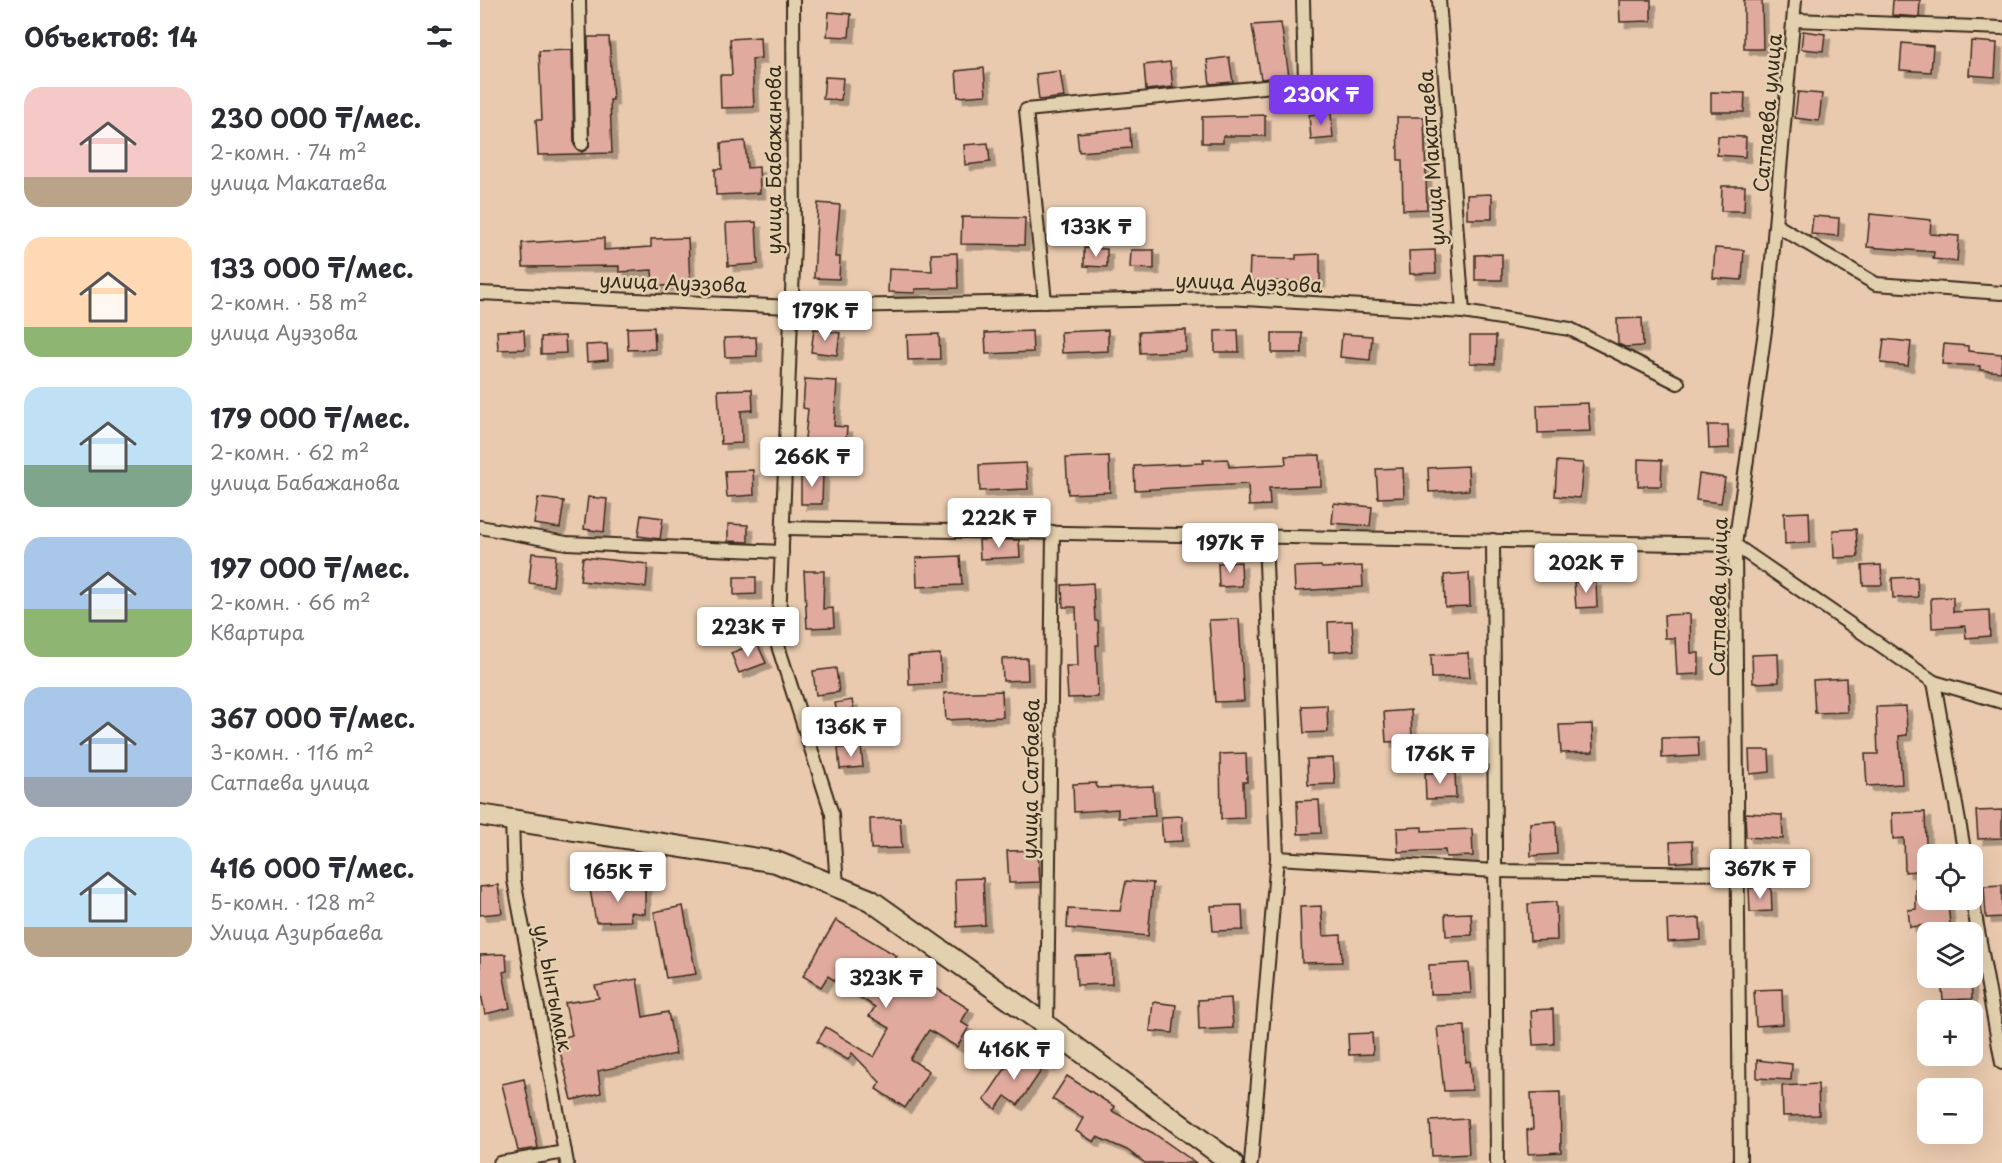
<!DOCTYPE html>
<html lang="ru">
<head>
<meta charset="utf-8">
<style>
	body { margin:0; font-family:"Playpen Sans",sans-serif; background:#f2f2f3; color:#2b2b33; height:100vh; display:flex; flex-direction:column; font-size:22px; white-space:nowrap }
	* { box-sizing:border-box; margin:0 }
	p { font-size:20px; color:#7c7c81 }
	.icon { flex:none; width:33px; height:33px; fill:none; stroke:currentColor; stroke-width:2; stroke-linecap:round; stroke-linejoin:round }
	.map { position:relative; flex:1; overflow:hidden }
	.side { display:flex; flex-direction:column; background:#fff; width:480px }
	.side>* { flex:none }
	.tools { position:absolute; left:1437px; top:844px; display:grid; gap:12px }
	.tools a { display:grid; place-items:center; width:66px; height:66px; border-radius:12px; background:#fff; box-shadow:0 6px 24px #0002; font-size:30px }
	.price { position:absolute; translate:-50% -51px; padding:0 14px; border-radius:6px; background:#fff; color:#222; font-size:20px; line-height:39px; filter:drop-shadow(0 2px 3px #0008) }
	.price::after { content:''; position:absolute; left:50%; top:36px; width:18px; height:14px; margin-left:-9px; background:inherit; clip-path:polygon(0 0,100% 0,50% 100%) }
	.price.selected { background:#7c3aed; color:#fff }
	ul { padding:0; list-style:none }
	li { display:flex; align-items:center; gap:18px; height:150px; padding:0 24px }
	li span { display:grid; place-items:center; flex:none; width:168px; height:120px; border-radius:18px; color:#555 }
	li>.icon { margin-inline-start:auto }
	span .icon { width:72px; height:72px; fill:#fffc; stroke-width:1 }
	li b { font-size:26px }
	h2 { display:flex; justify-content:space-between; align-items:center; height:72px; padding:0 24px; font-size:26px }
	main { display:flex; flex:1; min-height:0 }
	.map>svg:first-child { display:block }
	.building { fill:#e0ab9e; stroke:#3b2a1e; stroke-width:1.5; filter:url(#shadow) }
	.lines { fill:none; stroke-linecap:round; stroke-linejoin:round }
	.minor-casing { stroke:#3b2a1e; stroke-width:16 }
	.primary-casing { stroke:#3b2a1e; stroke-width:24 }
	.minor { stroke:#e3d0ae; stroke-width:12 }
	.primary { stroke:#e3d0ae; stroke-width:20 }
	.labels { text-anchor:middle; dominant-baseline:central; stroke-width:5; stroke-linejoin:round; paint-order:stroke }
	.street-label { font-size:20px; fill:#3b2a1e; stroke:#e3d0ae }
</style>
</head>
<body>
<main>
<section class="side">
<h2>Объектов: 14<svg class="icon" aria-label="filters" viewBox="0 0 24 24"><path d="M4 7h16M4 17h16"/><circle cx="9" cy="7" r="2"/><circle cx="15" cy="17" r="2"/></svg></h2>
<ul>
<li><span style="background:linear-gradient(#f6c9c9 75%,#b9a48a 0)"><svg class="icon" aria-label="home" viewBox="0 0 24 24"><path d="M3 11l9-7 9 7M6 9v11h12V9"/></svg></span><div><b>230 000 ₸/мес.</b><p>2-комн. · 74 m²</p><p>улица Макатаева</p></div></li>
<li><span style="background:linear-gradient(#ffd9b3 75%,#8fb573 0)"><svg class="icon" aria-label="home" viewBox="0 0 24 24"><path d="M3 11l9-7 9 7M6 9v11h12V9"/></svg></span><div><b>133 000 ₸/мес.</b><p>2-комн. · 58 m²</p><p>улица Ауэзова</p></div></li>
<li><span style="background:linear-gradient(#bfe0f5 65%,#7fa58c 0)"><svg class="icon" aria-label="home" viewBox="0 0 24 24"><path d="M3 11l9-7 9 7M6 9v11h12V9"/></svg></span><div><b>179 000 ₸/мес.</b><p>2-комн. · 62 m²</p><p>улица Бабажанова</p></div></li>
<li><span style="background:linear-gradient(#a9c7e8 60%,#8fb573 0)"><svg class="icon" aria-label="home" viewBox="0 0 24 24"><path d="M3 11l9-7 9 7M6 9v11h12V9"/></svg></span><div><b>197 000 ₸/мес.</b><p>2-комн. · 66 m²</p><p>Квартира</p></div></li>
<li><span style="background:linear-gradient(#a9c7e8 75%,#9aa5b1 0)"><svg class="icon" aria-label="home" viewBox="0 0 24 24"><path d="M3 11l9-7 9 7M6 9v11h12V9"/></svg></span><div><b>367 000 ₸/мес.</b><p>3-комн. · 116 m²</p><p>Сатпаева улица</p></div></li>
<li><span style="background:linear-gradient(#bfe0f5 75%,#b9a48a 0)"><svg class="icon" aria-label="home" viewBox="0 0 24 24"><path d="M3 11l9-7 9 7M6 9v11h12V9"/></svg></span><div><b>416 000 ₸/мес.</b><p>5-комн. · 128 m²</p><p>Улица Азирбаева</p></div></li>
</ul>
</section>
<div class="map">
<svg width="1522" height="1163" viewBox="0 0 1522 1163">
	<defs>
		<filter id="shadow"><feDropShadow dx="5.5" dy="5.5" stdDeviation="0" flood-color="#0004"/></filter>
	</defs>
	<rect width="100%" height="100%" fill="#e9caae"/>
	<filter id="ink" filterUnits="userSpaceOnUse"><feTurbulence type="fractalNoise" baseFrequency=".0167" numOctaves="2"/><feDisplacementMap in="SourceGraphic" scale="12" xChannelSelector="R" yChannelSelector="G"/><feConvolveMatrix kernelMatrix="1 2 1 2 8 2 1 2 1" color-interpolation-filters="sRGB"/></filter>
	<g filter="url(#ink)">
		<g class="building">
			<polygon points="1139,0 1171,0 1171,21 1140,22"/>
			<polygon points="1264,0 1282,0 1283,49 1264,49"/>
			<polygon points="1413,0 1440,0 1439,17 1412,15"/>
			<polygon points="349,12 371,14 369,37 347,36"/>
			<polygon points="801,23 809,76 781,79 772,25"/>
			<polygon points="1323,31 1345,34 1343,51 1321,49"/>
			<polygon points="108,37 129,37 133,100 130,100 132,153 58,155 56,120 62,120 59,51 92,50 94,145 102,152 109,147"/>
			<polygon points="280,37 281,58 272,59 274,107 241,108 240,75 252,75 250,39"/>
			<polygon points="1491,41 1517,43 1515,77 1489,75"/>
			<polygon points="1422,43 1453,46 1451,72 1420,70"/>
			<polygon points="749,57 753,82 730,84 727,60"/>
			<polygon points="690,62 693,87 666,90 664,65"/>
			<polygon points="504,68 506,95 478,97 476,71"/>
			<polygon points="580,71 584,97 559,100 556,74"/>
			<polygon points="345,77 363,78 361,100 343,99"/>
			<polygon points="1231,92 1265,93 1264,112 1231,112"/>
			<polygon points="1318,92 1342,94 1339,121 1315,118"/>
			<polygon points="851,113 853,138 831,140 829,115"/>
			<polygon points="785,115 785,136 743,136 743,143 722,143 722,117"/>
			<polygon points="917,117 944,117 947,209 923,210 922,160 918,160"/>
			<polygon points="650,128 651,148 599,152 597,133"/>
			<polygon points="1238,136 1266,137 1265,157 1237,155"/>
			<polygon points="265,141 267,168 279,167 280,193 236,195 235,169 242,169 241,143"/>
			<polygon points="508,143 510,162 485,165 484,145"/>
			<polygon points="1242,186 1265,186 1264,211 1241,211"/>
			<polygon points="1012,194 1012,219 987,219 987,195"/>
			<polygon points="338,203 360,205 355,257 360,257 359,279 334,278"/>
			<polygon points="1390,214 1451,220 1450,234 1479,236 1477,261 1453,259 1454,252 1387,247"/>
			<polygon points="1333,216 1359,218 1358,236 1331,234"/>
			<polygon points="482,217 545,218 544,245 481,244"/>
			<polygon points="276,222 278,264 248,266 246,223"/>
			<polygon points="124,238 124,250 171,247 171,239 208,238 210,285 173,286 172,270 139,272 139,266 43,267 42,243"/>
			<polygon points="604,248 627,249 627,267 604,266"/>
			<polygon points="1235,248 1264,250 1262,280 1233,278"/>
			<polygon points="651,250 674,250 674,269 650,268"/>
			<polygon points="955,250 956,273 930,274 929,251"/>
			<polygon points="477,253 478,288 435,289 435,293 408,292 409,269 452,271 451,254"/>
			<polygon points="840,254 840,282 769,281 770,258 816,259 816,255"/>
			<polygon points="1022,254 1022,280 995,280 995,255"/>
			<polygon points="1162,318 1163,346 1145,347 1138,344 1137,319"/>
			<polygon points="174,327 175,349 148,350 147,328"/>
			<polygon points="334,329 360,333 357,355 331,352"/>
			<polygon points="44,330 45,349 18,350 17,331"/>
			<polygon points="628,330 628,351 582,353 581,332"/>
			<polygon points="706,330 706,351 660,353 659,332"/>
			<polygon points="758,330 759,352 735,352 735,331"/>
			<polygon points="552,331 553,352 506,354 505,333"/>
			<rect x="792" y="333" width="30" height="20"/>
			<polygon points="459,334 460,359 428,360 427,335"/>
			<polygon points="862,334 892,336 890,360 860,357"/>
			<polygon points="85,336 86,353 61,354 61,337"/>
			<polygon points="990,336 1016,336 1015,364 990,363"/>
			<polygon points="276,337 277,356 245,357 244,338"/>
			<polygon points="1404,339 1431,342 1428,366 1401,363"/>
			<polygon points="127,344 128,360 107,362 106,345"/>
			<polygon points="1464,344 1488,346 1488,351 1522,354 1521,372 1500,370 1500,366 1462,364"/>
			<polygon points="325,379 357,381 354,426 367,427 365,451 324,448 328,409 323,408"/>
			<polygon points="272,389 273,410 261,411 262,443 241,444 238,390"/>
			<polygon points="1108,403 1110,431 1058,433 1057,405"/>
			<polygon points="1228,425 1248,425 1249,448 1229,449"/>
			<polygon points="840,455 841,486 789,488 790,505 769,506 768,484 655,490 654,466 724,463 723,460 748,459 749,467 806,464 805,456"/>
			<polygon points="629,456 630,492 588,494 586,458"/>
			<polygon points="1158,459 1182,460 1181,486 1158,486"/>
			<polygon points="1077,461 1103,463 1100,498 1075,496"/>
			<polygon points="546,463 548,489 500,491 499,465"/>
			<polygon points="988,466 989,490 949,492 948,468"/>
			<polygon points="923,468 924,497 898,498 896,469"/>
			<polygon points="273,470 274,495 247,497 245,471"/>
			<polygon points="321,471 343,472 342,504 321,504"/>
			<polygon points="1219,474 1245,478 1241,503 1216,500"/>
			<polygon points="108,497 127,499 124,532 104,529"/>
			<polygon points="58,498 84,501 80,528 54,524"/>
			<polygon points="854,503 892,507 890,526 852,523"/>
			<polygon points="1329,512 1330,542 1305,544 1304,513"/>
			<polygon points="161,515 183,518 180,539 158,536"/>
			<polygon points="248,524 268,525 268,542 248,541"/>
			<polygon points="1376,529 1378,557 1354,558 1353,530"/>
			<polygon points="499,540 539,540 540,557 500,559"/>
			<polygon points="52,553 76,555 73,586 49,583"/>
			<polygon points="480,556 482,585 437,587 436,558"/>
			<polygon points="103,557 168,564 166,587 100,581"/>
			<polygon points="761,562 762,586 739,587 738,563"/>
			<polygon points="1401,565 1402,585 1383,585 1382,566"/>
			<polygon points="841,566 842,568 882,566 883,587 815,591 814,567"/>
			<polygon points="324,571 344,571 343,609 353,608 354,627 327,628"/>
			<polygon points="989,573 990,606 965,607 964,575"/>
			<polygon points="254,577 276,577 276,594 254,595"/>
			<polygon points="1437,577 1438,597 1413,598 1412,578"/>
			<polygon points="1116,581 1117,607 1096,608 1094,582"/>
			<polygon points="613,583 615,621 618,621 619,645 616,645 618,697 588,698 586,666 598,666 596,607 583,607 582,585"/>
			<polygon points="1473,597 1473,612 1509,610 1510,636 1486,638 1485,626 1452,628 1451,598"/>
			<polygon points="1210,614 1211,653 1219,653 1219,674 1197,675 1195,638 1185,638 1184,615"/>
			<polygon points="759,619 764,701 735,702 729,620"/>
			<polygon points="872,621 874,650 849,652 848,622"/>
			<polygon points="277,643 286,663 259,673 251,653"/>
			<polygon points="988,653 990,677 952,678 951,655"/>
			<polygon points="460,654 461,683 429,685 428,656"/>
			<polygon points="1298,654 1299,682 1273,683 1272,655"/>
			<polygon points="547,658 548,680 523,681 522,659"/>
			<polygon points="356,668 359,692 336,695 333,671"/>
			<polygon points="1366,678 1367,712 1335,713 1333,680"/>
			<polygon points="522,691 523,717 466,720 464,693"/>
			<polygon points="372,700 376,722 359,725 355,703"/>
			<polygon points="847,705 848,732 824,733 822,706"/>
			<polygon points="1426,706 1427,735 1419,736 1422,784 1387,786 1385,754 1398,754 1396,707"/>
			<polygon points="931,710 932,741 906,742 904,712"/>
			<polygon points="1112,724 1113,752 1081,753 1079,725"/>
			<polygon points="1218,737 1219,756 1182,758 1182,738"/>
			<polygon points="381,746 383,767 360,769 358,748"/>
			<polygon points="1269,750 1289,750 1290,772 1270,774"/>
			<polygon points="766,753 767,782 763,782 764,818 741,819 740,754"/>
			<polygon points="853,758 855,784 828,785 827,759"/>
			<polygon points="975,772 976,798 946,799 945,773"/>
			<polygon points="616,783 617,788 673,786 675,816 638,818 638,809 594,812 593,784"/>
			<polygon points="839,800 841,833 818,834 817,801"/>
			<polygon points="1522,810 1522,838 1498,839 1496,811"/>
			<polygon points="1445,812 1448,908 1468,905 1471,933 1449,933 1448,925 1430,927 1428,910 1436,909 1436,871 1425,872 1424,838 1413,839 1412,813"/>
			<polygon points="1265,813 1302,815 1303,839 1266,837"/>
			<polygon points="702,816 703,841 683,842 681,817"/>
			<polygon points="420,818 422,848 391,849 390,819"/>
			<polygon points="1076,821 1077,854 1051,856 1050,823"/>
			<polygon points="942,827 942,831 992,829 993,856 966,857 965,850 918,852 917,828"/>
			<polygon points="1212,841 1213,861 1191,863 1190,842"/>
			<polygon points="558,850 560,882 529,883 527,851"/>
			<polygon points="503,878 505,925 477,927 475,879"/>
			<polygon points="646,881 673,883 668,936 587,928 588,909 640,911"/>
			<polygon points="18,885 22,913 0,915 0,887"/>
			<polygon points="165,885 165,914 150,912 151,921 116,922 110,890"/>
			<polygon points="1522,885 1522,917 1506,918 1504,886"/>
			<polygon points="1291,887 1292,911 1270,912 1269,888"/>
			<polygon points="1076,902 1077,940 1050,941 1048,904"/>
			<polygon points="762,905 763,930 733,931 731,906"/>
			<polygon points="203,906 216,974 186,978 174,912"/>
			<polygon points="841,906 843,936 861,935 862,962 822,963 820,907"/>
			<polygon points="991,913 992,935 966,936 965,914"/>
			<polygon points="1220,918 1221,940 1188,942 1187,920"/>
			<polygon points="356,920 417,956 413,961 489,1009 481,1022 489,1027 477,1047 449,1030 430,1059 449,1071 425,1108 396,1089 400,1082 372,1053 368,1060 337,1042 346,1027 394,1057 410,1028 389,1016 395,1007 348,976 341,987 323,976"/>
			<polygon points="26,954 27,971 23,972 30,1008 5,1014 0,989 0,955"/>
			<polygon points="631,955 632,984 597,985 595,956"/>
			<polygon points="989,963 991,993 950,994 949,965"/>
			<polygon points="1461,978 1491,978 1492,999 1463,1000"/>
			<polygon points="157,979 163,1017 188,1012 196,1054 118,1071 121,1093 92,1100 77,1039 92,1035 85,1003 119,998 115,986"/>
			<polygon points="1302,989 1303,1024 1276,1026 1274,990"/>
			<polygon points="751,998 753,1028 719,1030 718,1000"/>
			<polygon points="673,1002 696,1005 693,1033 670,1031"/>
			<polygon points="1073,1009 1074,1044 1053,1045 1051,1010"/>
			<polygon points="985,1026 986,1062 990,1061 992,1090 964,1091 957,1027"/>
			<polygon points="892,1033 893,1054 869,1055 868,1034"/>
			<polygon points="537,1051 563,1068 538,1105 525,1096 516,1109 504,1100"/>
			<polygon points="1277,1060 1312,1064 1311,1080 1277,1078"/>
			<polygon points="587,1076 635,1107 632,1111 673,1133 716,1163 665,1163 647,1150 617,1137 614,1142 596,1131 603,1118 572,1099"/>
			<polygon points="44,1079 58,1148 38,1151 22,1084"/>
			<polygon points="1338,1084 1339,1115 1303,1116 1302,1086"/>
			<polygon points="1080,1092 1081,1152 1048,1154 1047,1130 1053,1129 1051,1093"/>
			<polygon points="987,1119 989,1154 952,1156 950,1121"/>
		</g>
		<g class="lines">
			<g class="minor-casing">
				<g id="minor">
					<polyline points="99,0 102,144"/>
					<polyline points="313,0 314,242 298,646 352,814 357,886"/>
					<polyline points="959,0 983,312"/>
					<polyline points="1315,20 1522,28"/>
					<polyline points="1296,225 1396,284 1522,293"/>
					<polyline points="0,293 311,307 748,298 983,312 1090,329 1198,383"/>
					<polyline points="565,302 546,110 825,83 823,0"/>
					<polyline points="0,527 86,543 302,552"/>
					<polyline points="303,528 1255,545 1454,682 1522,702"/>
					<polyline points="1013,540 1017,1163"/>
					<polyline points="1454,682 1485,855"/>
					<polyline points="32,820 34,880 87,1163"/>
					<polyline points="797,858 1015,871 1257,874"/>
					<polyline points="1492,898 1522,1063"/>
					<polyline points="567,1026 573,532"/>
					<polyline points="20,1163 85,1152"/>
					<polyline points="771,1163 797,858 785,536"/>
					<polyline points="1260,1163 1255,545 1287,316 1315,0"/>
				</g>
			</g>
			<g class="primary-casing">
				<polyline id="primary" points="0,815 296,862 390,900 567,1026 752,1163"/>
			</g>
			<use href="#minor" class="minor"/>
			<use href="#primary" class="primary"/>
		</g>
	</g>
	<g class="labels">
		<g class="street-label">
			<text transform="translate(1287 113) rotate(-85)">Сатпаева улица</text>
			<text transform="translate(951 158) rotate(-94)">улица Макатаева</text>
			<text transform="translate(293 160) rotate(-90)">улица Бабажанова</text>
			<text transform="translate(193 282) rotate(2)">улица Ауэзова</text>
			<text transform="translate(769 282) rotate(2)">улица Ауэзова</text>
			<text transform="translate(1238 597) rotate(-89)">Сатпаева улица</text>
			<text transform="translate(550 779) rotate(-89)">улица Сатбаева</text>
			<text transform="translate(74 988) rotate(79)">ул. Ынтымак</text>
		</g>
	</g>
</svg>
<div class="tools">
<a><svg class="icon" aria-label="locate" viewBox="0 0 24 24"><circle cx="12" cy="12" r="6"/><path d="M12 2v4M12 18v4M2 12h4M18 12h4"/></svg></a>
<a><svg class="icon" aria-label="layers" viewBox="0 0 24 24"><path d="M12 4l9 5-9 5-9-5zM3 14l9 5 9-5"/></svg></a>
<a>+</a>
<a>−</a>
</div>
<b class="price selected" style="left:841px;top:126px">230K ₸</b>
<b class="price" style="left:616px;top:258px">133K ₸</b>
<b class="price" style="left:345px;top:342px">179K ₸</b>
<b class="price" style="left:332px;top:488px">266K ₸</b>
<b class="price" style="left:519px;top:549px">222K ₸</b>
<b class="price" style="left:750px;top:574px">197K ₸</b>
<b class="price" style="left:1106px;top:594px">202K ₸</b>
<b class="price" style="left:268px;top:658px">223K ₸</b>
<b class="price" style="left:371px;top:758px">136K ₸</b>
<b class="price" style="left:960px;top:785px">176K ₸</b>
<b class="price" style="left:1280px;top:900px">367K ₸</b>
<b class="price" style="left:138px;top:903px">165K ₸</b>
<b class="price" style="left:406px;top:1009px">323K ₸</b>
<b class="price" style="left:534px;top:1081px">416K ₸</b>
</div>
</main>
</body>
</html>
